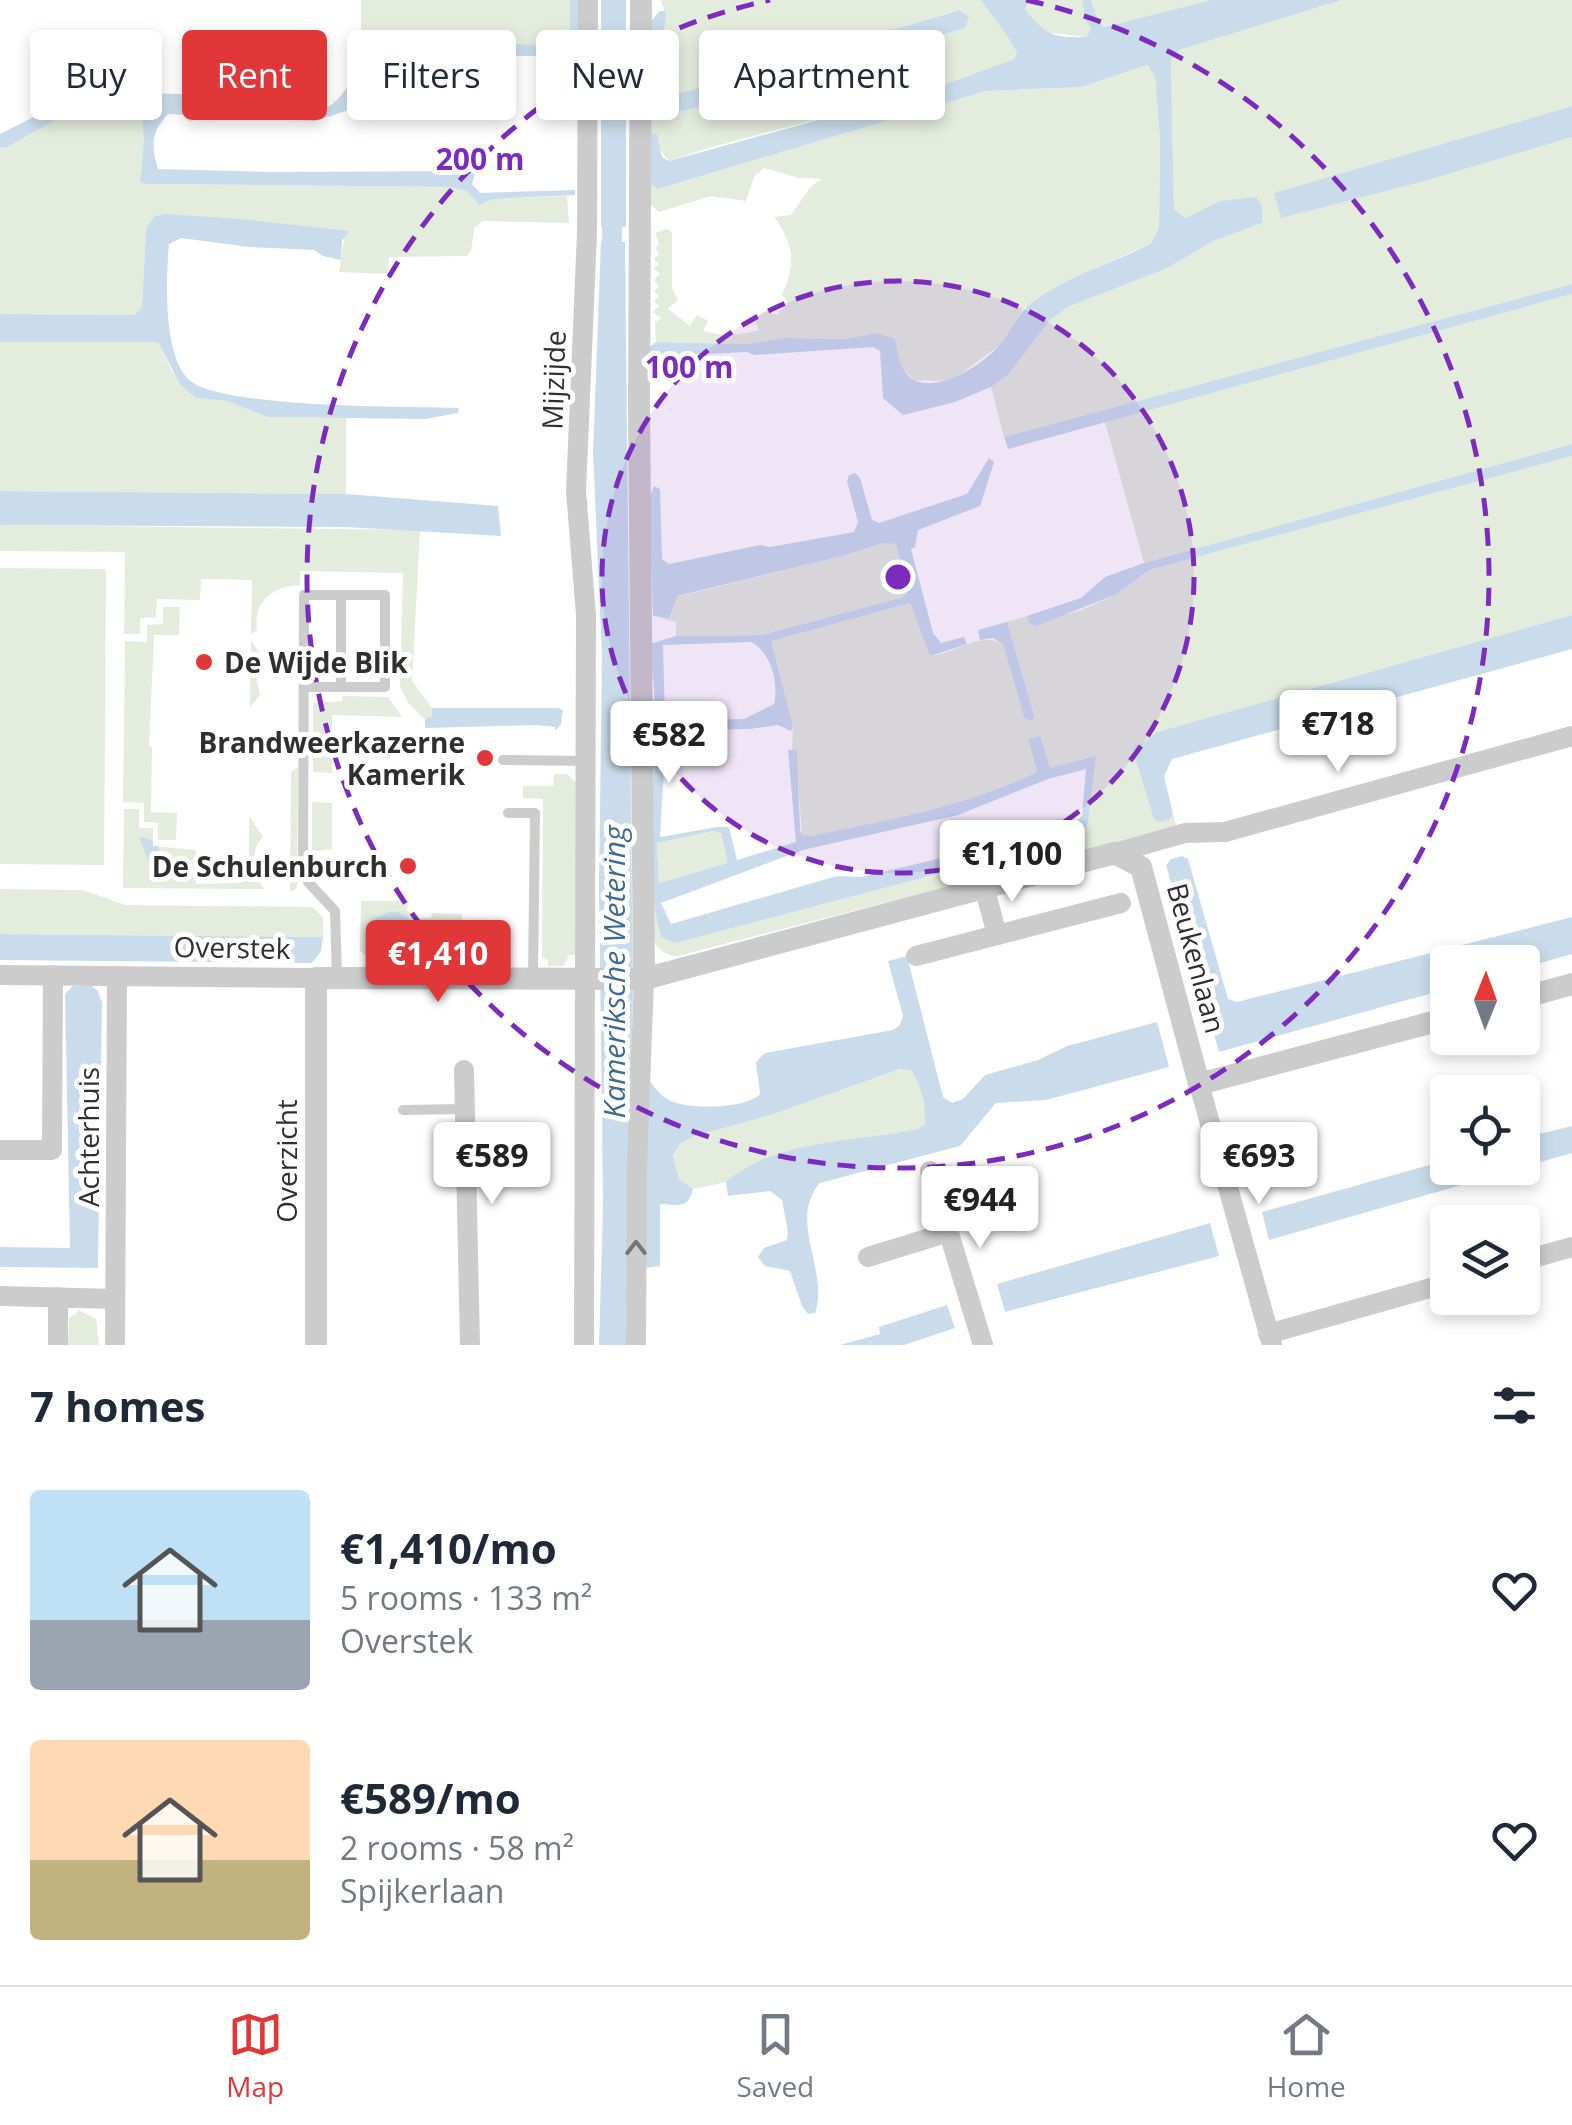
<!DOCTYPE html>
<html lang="en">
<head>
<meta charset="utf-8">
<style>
	body { margin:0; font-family:"Open Sans",sans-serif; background:#f6f6f7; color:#1f2937; height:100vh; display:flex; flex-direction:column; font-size:38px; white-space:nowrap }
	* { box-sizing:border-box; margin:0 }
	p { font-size:32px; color:#747a83 }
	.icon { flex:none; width:55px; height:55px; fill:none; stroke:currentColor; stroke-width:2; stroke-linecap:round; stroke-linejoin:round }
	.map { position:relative; height:1345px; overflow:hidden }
	.panel { display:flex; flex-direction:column; background:#fff; flex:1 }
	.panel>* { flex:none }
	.banner { position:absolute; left:30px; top:30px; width:1000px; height:90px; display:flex; gap:20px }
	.needle { width:65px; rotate:1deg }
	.tools { position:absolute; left:1430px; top:945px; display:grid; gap:20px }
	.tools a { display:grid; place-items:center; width:110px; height:110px; border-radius:10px; background:#fff; box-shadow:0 5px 15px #0003; font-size:50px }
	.price { position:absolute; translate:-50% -85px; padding:0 22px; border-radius:10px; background:#fff; color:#222; font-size:32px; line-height:65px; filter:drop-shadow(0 2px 5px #0008) }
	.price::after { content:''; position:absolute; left:50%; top:60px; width:30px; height:22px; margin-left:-15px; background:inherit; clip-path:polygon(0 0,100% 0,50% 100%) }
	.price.selected { background:#e13739; color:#fff }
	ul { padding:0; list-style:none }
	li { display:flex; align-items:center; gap:30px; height:250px; padding:0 30px }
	li span { display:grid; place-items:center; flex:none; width:280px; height:200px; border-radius:10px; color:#555 }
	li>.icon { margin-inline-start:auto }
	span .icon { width:120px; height:120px; fill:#fffc; stroke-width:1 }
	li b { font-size:42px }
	h2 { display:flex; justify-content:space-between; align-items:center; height:120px; padding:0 30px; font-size:42px }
	.pill { padding:0 35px; border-radius:10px; background:#fff; box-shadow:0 5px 15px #0003; font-size:35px; line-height:90px }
	.pill.selected { background:#e13739; color:#fff }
	.tabs { display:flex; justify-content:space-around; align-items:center; height:140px; border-top:2px solid #e0e1e3; background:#fff; font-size:28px; color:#747a83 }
	.tabs a { display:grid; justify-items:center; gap:5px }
	.tabs .selected { color:#e13739 }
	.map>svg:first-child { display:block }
	.green { fill:#e4ecde }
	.water { fill:#cadceb; fill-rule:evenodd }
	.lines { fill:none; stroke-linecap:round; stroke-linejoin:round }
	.canal { stroke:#cadceb; stroke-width:20 }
	.service { stroke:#ccc; stroke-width:10 }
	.minor { stroke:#ccc; stroke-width:20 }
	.tertiary { stroke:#ccc; stroke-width:22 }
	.oneway { stroke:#767676 }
	.ring { fill:none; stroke:#7b2cbf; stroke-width:5; stroke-dasharray:18 12 }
	.poi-dot { fill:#e13739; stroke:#fff; stroke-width:4 }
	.labels { text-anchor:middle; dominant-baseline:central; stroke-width:10; stroke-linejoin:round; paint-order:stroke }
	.street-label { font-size:28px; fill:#2f2f2f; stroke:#fff }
	.poi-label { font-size:28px; font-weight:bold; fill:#2f2f2f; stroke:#fff; text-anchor:end }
	.water-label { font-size:30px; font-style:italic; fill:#3f6b90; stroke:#fff }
	.centre { fill:#7b2cbf; stroke:#fff; stroke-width:5 }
	.ring-label { font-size:30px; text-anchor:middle; font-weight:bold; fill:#7b2cbf; stroke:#fff; stroke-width:10; stroke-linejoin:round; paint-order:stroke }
</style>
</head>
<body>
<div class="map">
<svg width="1572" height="1345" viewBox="0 0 1572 1345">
	<rect width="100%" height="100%" fill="#fff"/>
	<g class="green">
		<polygon points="361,0 570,0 570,40 567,47 552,49 518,44 416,47 381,53 361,68"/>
		<path d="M660,0H981C993,19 1008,34 1017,54L1014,59L938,87L705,149L669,161L647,134L650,117L702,107L964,28L959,10L947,13L784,65L682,93L664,89C658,62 672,21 660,0Z"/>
		<polygon points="1044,0 1082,0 1086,22 1091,28 1086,37 1044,32 1025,9 1027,2"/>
		<polygon points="1091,0 1211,0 1104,27 1099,23"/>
		<polygon points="1342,0 1572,0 1572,106 1275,193 1281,217 1572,137 1572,284 1004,437 991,387 1008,375 1050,320 1068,307 1170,267 1211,242 1262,223 1193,216 1186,218 1174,209 1171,60 1179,50"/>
		<path d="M1146,65L1155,75L1160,140L1159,228L1151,243L1057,286L1035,300L1023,309L1001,344L951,381L914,380L901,367L895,340L876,333L846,339L785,338L747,344L656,342L655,323L661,318L653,312L659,306L654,301L659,296L654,291L659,286L654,280L660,274L654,269L659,264L654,259L659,254L655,248L659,244L655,233L667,229L672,232V287L678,300L668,309L690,326L697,315L708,321L703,331C722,336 739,336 759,330L754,317L767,310L777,315L788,303L782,294C797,264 793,243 774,217L791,215L811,186L822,179L799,178L764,168L754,177L746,201L711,196L659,212L649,203L650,184L658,189L986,91L1082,87Z"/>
		<path d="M117,89L137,93L135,103C149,125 142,156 140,181L145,184L448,187L467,191L479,205L493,199L567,196L569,223L483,221L475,227L471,251L467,256L389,257L388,274L339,272L345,234L146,228L142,307L134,315L0,314V148L8,147L69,112L113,107Z"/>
		<polygon points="1572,294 1572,444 1144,563 1105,422"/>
		<polygon points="0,342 158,342 172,371 196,398 227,401 267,417 346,418 346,494 0,491"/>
		<path d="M1572,456V615L1157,732L1134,754L1160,822L1169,820L1173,814L1177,828L677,956C644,954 648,912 651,887L676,943L1079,836L1088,824L1096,757L1050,769L1040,736L1028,739L1037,773C965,807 888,820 810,836L802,835L796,750H792L793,727L770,642L779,637L910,603L930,656C956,654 979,631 1003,644L1024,717L1031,721L1035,717L1007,622L1027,616L1029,623L1080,611L1117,594L1149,570Z"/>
		<path d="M0,525L420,530L412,681L432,708V716L425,719L409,704L400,687L403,573L300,571V585C273,586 253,601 257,630L251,634L252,580L201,579L200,600L157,599L156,617L140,618V634H124L125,552L0,551Z"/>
		<polygon points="883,543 896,544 907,593 905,597 760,635 676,636 676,622 653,616 671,618 676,597 843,556"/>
		<polygon points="0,568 106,569 104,865 0,864"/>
		<polygon points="163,607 180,607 179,635 154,635 149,746 152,747 151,812 177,813 176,840 158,840 158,823 144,822 144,803 123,802 125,641 147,642 147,625 163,624"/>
		<polygon points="251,640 265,662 256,676 260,695 250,707"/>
		<polygon points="343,696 388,697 402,717 332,715 332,773 313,772 313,703 342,701"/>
		<polygon points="298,767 297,887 293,891 290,891 291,772"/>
		<polygon points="554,774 567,774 579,785 581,955 569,955 564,966 548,966 548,960 542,958 543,799 523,798 523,786 553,786"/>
		<polygon points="312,802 332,803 332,849 312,852"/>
		<path d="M124,809H139V828H153V846L196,850V864H221V870H196V884L239,883V870H232V864H249V816L263,837C249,852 253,873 264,889L123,888Z"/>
		<polygon points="714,831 721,832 729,863 659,883 657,843"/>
		<polygon points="311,858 316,858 317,862 332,862 332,869 344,869 343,878 316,877"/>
		<polygon points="0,889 83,890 125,905 313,907 323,918 323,937 0,934"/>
		<polygon points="361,901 408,901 407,910 416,918 431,918 432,913 462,914 463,937 505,938 505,959 368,958 360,951"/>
		<path d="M900,1069L911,1070C921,1086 926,1105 925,1124L918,1129L731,1178L726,1182L693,1189L679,1179L673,1155L680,1144L692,1137L774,1114Z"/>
		<polygon points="79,1310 96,1319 99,1345 68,1345 69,1319"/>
	</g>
	<g class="water">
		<path d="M570,0H580L579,56H482L474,70L476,112H469L467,70L462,66L376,84L349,110L315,121L168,114C151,132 151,145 158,169L271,172L476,171L472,184L480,193L575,190V195L493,199L479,205L467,191L448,187L145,184L140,182C142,156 149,125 135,103L137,93L183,94L205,105L330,106C349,92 356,66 378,55C400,44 492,42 519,44C536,45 550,50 566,47L570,40Z"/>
		<rect x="601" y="0" width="25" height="227"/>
		<path d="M981,0H1044L1028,2L1025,9C1046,35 1053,38 1086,37L1091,28L1086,22L1082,0H1091L1099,23L1104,27L1211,0H1342L1179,50L1171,60L1174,209L1186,218L1220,201L1256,197L1262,206V223L1211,242L1170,267L1068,307L1050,320L1008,375L991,387L955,402L903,415L883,398L880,351L873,347L754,355L747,352L665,356L662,360L661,382L649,380V347L656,342L747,344L785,338L846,339L876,333L895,339C898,353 900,373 914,380C940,393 986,363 1001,343C1013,328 1018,312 1034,301C1069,275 1113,264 1151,243L1159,228L1160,140L1155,76L1147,65L1082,87L986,91L658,189L650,184L647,134H657L662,157L669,161L938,87L1014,59L1017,53C1007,33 993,19 981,0Z"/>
		<polygon points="959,10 969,17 965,28 702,107 650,117 649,23 660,11 666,11 661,75 665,89 682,93"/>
		<polygon points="117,89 114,107 69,112 8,147 0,148 0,134 65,101"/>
		<polygon points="1572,106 1572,137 1417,183 1281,218 1274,193"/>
		<path d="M165,214L241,219L349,231L342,241L341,260L323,256L314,250L249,247L181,238L169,244C166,278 163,351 187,378C214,409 411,406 459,408L458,413L426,419L267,417L227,401L196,398L180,384L158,342H0V314L134,315L142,307L146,228L155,216Z"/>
		<polygon points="601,241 625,242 633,995 626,1345 599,1345 603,1205 599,889 602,654 593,453"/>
		<polygon points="1572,284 1572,294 1008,449 1004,437"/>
		<polygon points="1572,444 1572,456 1149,570 1117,594 1036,626 1029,623 1027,616 1081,598 1105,577 1144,563"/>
		<path d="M989,458L994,462L980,506L918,530L915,547L911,549L933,633L941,643L964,637L967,644L930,656L910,603L771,641L793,727L791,731L778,725L749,729L671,730L666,733L660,837L717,827H729L737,860L796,842L788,750H797L800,829L802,835L810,836C887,820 965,807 1037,772L1028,739L1040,736L1050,768L1096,756L1088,824L1080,836L676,943L661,937C642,865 656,788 655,714C655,691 652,667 650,644L676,636L761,635L904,597L907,593L896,544L883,543L843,556L677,596L670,618L653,616L649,499L654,486L660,489L662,559L669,564L760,545L770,547L854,532L858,522L847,481L849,475L855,473L860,478L872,520L879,523L967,494ZM751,642C771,652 779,683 774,704L744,719L668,721L665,719L663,645ZM1086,769L1082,815L1073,827L861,877L837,876L671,924L661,903L803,850L958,815L1048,779ZM714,831L721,833L728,863L659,883L657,843Z"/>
		<polygon points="0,491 346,494 498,506 501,536 345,527 0,525"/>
		<polygon points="1572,615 1572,649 1172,759 1164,776 1173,814 1169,820 1160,822 1154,819 1134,754 1135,745 1142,744 1157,732"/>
		<polygon points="1007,622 1035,718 1030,721 1024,717 1003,644 993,638 980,640 978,630"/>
		<polygon points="432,708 558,708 563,710 561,725 555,730 555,727 536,725 425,728 425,719 432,716"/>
		<path d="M143,837L153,841V846H157C164,857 173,867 161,878L153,875C149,861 145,851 139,838Z"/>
		<polygon points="1182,856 1188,859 1228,999 1237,1002 1572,917 1572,954 1523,968 1522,962 1448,962 1447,989 1219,1052 1166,865 1171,859"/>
		<path d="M391,911C407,913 415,922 416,937L406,949L386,950L374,945L370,929L375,919Z"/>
		<polygon points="0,934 323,937 321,951 312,963 0,960"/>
		<path d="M907,956L943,1097L952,1103L963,1099L985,1075L1038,1060L1067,1046L1157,1022L1169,1067L1046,1100L996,1103L960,1146L820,1183C787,1220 830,1273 815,1313L808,1314L802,1306L790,1271L765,1266L758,1257L764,1248L787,1240L788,1232L782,1200L770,1191L728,1196L726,1182C774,1139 858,1142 918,1129L925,1124C926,1105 921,1086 911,1070L900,1069L774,1114L692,1137L680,1144L673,1155L679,1179L693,1189C689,1209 678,1205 660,1204V1266L644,1268L647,1076C653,1086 659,1094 669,1100C686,1110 747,1109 760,1094L756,1062L765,1053L893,1030L900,1025L903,1016L888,961Z"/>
		<polygon points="73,986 92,986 98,991 102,1003 98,1268 0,1267 0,1247 70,1248 65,994"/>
		<polygon points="1572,1126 1572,1153 1523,1167 1523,1138"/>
		<polygon points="1447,1160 1448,1168 1521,1168 1269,1240 1262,1212"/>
		<polygon points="1210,1223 1219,1256 1005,1312 997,1284"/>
		<polygon points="947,1305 955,1328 904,1345 840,1345 880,1334 879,1327"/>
	</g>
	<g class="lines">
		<polyline class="canal" points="612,268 612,202"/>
		<g class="service">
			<polyline points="304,687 385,687 385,595 304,595 303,867 308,882 335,911 337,977"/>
			<polyline points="341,687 341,595"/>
			<polyline points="503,760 585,761"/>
			<polyline points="508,813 535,813 533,978"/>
			<polyline points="403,1110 464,1109"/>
		</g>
		<g class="minor">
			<polyline points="1115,853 1185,833 1225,832 1572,736"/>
			<polyline points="984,886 997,935"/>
			<polyline points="916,956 1121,903"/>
			<polyline points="0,975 316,978"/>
			<polyline points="464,1070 470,1345"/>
			<polyline points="1199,1084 1272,1345"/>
			<polyline points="0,1150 52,1150 53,975"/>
			<polyline points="930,1171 983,1345"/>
			<polyline points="868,1257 949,1232"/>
			<polyline points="1522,1261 1572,1247"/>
			<polyline points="0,1296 115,1299"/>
			<polyline points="1268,1334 1448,1283"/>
			<polyline points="58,1345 58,1297"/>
			<polyline points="115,1345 117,976"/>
			<polyline points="584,1345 586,615 576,491 587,233 588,0"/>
			<polyline points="636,1345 637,1168 644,979"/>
		</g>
		<g class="tertiary">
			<polyline points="641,0 639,406 644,979"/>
			<polyline points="1522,998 1572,984"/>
			<polyline points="316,1345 316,978 644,979 1115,853 1141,867 1199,1084 1448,1018"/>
		</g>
	</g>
	<defs><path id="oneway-chevron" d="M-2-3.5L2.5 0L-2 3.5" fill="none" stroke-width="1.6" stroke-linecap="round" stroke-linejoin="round" transform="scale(2.5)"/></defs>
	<use class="oneway" href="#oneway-chevron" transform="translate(636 1248) rotate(-90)"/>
	<circle cx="898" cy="577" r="296" fill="#7b2cbf" fill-opacity=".12"/>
	<g class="ring">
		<circle cx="898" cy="577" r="296"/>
		<path d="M1026 0A591 591 0 1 1 770 0"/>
	</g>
	<g class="poi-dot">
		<circle cx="204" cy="662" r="10"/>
		<circle cx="485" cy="758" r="10"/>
		<circle cx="408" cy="866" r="10"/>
	</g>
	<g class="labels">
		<g class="street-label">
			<text transform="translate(553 380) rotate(-88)">Mijzijde</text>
			<text transform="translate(232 947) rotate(1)">Overstek</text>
			<text transform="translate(1197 958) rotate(75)">Beukenlaan</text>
			<text transform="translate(88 1137) rotate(-90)">Achterhuis</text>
			<text transform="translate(286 1161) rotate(-90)">Overzicht</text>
		</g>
		<g class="poi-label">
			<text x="224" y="662" text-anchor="start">De Wijde Blik</text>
			<text x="465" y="742">Brandweerkazerne<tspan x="465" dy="32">Kamerik</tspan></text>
			<text x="388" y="866">De Schulenburch</text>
		</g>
		<g class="water-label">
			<text transform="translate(613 972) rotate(-90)">Kameriksche Wetering</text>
		</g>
	</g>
	<circle cx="898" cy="577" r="15" class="centre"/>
	<g class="ring-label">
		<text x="480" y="170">200 m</text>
		<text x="689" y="378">100 m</text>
	</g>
</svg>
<div class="tools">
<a><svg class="needle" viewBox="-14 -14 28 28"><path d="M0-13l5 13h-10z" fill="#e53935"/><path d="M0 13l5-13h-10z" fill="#747a83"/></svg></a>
<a><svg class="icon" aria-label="locate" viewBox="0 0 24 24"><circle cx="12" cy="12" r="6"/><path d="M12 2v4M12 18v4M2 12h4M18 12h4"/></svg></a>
<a><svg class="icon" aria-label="layers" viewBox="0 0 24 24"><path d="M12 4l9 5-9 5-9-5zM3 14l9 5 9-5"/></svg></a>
</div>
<b class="price" style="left:1338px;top:775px">€718</b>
<b class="price" style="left:669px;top:786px">€582</b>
<b class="price" style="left:1012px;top:905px">€1,100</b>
<b class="price selected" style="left:438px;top:1005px">€1,410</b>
<b class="price" style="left:492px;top:1207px">€589</b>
<b class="price" style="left:1259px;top:1207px">€693</b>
<b class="price" style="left:980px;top:1251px">€944</b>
<div class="banner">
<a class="pill">Buy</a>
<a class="pill selected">Rent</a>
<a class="pill">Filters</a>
<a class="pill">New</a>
<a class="pill">Apartment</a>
</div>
</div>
<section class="panel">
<h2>7 homes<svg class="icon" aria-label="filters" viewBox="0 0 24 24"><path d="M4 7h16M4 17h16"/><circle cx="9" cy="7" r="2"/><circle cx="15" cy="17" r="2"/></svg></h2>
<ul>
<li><span style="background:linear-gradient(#bfe0f5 65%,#9aa5b1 0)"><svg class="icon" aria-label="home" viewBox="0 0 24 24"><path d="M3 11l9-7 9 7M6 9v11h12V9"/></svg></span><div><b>€1,410/mo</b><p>5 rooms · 133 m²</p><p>Overstek</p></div><svg class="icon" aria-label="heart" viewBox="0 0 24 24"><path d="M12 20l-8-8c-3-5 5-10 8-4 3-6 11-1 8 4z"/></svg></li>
<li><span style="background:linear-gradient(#ffd9b3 60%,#c2b280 0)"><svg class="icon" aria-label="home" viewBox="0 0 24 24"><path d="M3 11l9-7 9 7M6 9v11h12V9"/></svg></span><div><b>€589/mo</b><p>2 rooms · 58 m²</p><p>Spijkerlaan</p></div><svg class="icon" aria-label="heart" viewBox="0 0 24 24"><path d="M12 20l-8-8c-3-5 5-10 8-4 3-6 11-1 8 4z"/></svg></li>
</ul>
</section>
<nav class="tabs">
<a class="selected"><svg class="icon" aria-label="map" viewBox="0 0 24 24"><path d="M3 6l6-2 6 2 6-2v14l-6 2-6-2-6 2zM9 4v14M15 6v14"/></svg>Map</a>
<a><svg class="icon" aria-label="saved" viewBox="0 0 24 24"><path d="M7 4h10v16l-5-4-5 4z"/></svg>Saved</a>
<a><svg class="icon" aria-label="home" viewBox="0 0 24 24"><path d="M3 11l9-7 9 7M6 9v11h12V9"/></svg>Home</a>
</nav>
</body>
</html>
